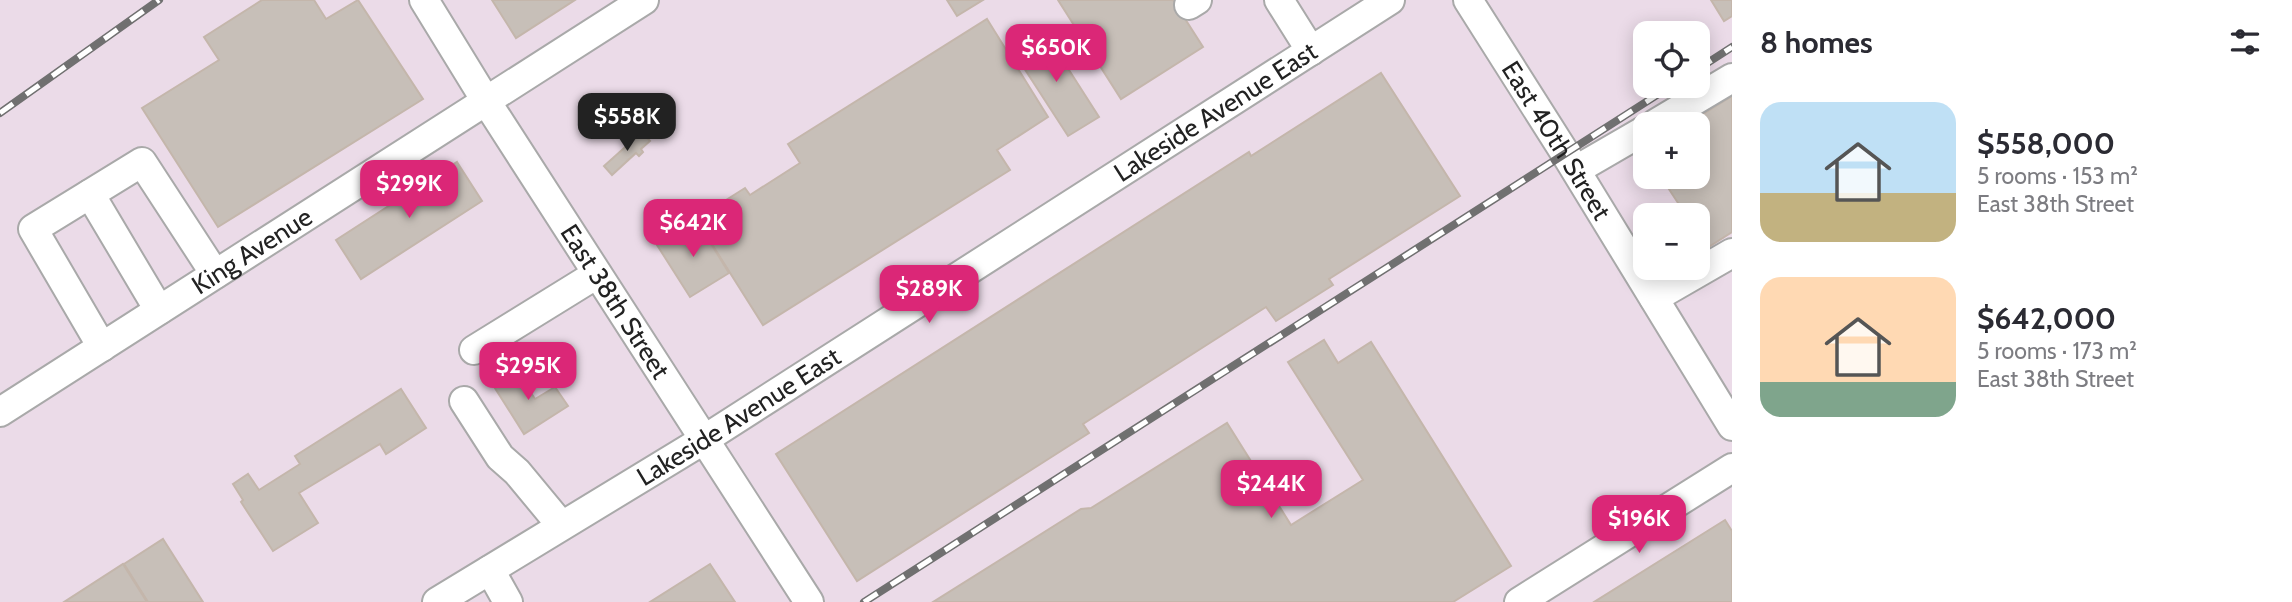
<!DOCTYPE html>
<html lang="en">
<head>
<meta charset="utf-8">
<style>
	body { margin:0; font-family:Cabin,sans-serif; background:#f7f7f7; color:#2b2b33; height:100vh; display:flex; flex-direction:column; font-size:26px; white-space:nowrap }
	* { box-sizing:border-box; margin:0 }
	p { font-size:23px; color:#7c7c81 }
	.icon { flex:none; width:38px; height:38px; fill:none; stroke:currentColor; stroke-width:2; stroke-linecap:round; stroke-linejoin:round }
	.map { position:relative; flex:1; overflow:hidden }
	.panel { display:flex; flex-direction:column; background:#fff; width:560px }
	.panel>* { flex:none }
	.fabs { position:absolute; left:1633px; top:21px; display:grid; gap:14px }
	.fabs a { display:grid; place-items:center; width:77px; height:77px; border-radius:14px; background:#fff; box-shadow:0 4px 18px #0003; font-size:35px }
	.price { position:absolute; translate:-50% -60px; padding:0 16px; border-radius:14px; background:#db2777; color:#fff; font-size:23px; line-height:46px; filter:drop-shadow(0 2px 4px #0008) }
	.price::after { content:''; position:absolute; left:50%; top:42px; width:21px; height:16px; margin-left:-10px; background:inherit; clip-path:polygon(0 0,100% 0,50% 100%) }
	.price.active { background:#222; color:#fff }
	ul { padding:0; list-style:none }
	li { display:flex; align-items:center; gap:21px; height:175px; padding:0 28px }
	li span { display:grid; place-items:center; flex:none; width:196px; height:140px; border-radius:21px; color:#555 }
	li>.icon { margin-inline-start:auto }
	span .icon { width:84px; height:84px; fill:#fffc; stroke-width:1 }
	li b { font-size:30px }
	h2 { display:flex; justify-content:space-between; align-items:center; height:84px; padding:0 28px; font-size:30px }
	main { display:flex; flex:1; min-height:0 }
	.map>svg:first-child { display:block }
	.industrial { fill:#ebdbe8; fill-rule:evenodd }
	.building { fill:#c7bfb8; stroke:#c4b6ab; stroke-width:2 }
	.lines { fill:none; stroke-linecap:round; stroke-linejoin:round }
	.minor-casing { stroke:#a9a9a9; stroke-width:32 }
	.minor { stroke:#fff; stroke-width:28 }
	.rail-casing { stroke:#707070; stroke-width:8 }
	.rail { stroke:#fff; stroke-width:5; stroke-dasharray:16; stroke-linecap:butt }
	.labels { text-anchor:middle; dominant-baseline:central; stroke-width:5; stroke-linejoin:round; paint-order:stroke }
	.street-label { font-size:26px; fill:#222; stroke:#fff }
</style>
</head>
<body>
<main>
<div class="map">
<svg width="1732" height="602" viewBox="0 0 1732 602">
	<rect width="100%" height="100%" fill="#f2efe9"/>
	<path class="industrial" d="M0,0H1732V602H0ZM1645,33H1698V86H1645ZM1645,124H1698V177H1645ZM1645,215H1698V268H1645Z"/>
	<g class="building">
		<polygon points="262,0 314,0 326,19 358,0 423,99 218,227 142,108 219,60 204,37"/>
		<polygon points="492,0 575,0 516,38"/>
		<polygon points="947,0 983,0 957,16"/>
		<polygon points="1058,0 1173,0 1203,47 1121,99"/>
		<polygon points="1711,0 1732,0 1732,16 1724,21"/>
		<polygon points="987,19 1048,117 997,150 1010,170 763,325 696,219 745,188 750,195 800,163 788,144"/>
		<polygon points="1044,31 1099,117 1068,136 1013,51"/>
		<polygon points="1381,73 1460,196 1329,279 1333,285 1276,321 1266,307 1083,424 1089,433 857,581 776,454 1249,152 1251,156"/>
		<polygon points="1732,96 1732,232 1707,248 1698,233 1698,215 1686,215 1661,177 1698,177 1698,124 1687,124"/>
		<polygon points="642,132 650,141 641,149 643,152 639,156 636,153 612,175 604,166"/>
		<polygon points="457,162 482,201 361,279 336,240"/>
		<polygon points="697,221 729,273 690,297 657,245"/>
		<polygon points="1324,340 1338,363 1371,342 1511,566 1453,602 933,602 1081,509 1091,508 1227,423 1291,525 1363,480 1288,362"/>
		<polygon points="516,370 535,399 555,387 568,406 524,434 493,385"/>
		<polygon points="401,389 426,428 386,454 380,444 299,493 318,523 273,551 241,502 243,500 233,484 248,474 259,490 300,464 295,456"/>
		<polygon points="1725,520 1732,531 1732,602 1594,602"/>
		<polygon points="163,539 203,602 148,602 124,564"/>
		<polygon points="123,564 147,602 64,602"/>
		<polygon points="710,564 735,602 650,602"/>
	</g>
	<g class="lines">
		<g class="minor-casing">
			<g id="minor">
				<path id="s1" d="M424,0L486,101L809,602"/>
				<polyline points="1279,0 1311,51"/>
				<path id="s2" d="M1468,0L1565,153L1732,426"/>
				<polyline points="1189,5 1197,0"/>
				<polyline points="1655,124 1732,78"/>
				<polyline points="1576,170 1645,130"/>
				<polyline points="90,194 159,310"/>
				<polyline points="1654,298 1732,253"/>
				<polyline points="102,347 33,229 142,162 215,274"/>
				<polyline points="474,350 597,274"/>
				<polyline points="464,401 500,457 517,472 561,525"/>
				<path id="s3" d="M0,412L644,0"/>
				<polyline points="490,570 508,602"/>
				<path id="s4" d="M437,602L705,439L1390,0"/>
				<polyline points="1519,602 1732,468"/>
			</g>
		</g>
		<use href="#minor" class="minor"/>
		<g class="rail-casing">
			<g id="rail">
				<polyline points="1698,69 1732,47"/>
				<polyline points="0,113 159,0"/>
				<polyline points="864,602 1671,86"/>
			</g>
		</g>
		<use href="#rail" class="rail"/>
	</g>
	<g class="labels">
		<g class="street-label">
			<text stroke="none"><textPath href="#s4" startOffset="920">Lakeside Avenue East</textPath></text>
			<text stroke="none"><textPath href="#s2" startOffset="166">East 40th Street</textPath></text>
			<text stroke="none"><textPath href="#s3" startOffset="299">King Avenue</textPath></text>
			<text stroke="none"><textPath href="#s1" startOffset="357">East 38th Street</textPath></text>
			<text stroke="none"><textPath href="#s4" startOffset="354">Lakeside Avenue East</textPath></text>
		</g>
	</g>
</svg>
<div class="fabs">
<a><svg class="icon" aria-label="locate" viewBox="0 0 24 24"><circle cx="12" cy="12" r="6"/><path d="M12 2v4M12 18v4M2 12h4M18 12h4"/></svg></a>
<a>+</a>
<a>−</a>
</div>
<b class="price" style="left:1056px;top:84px">$650K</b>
<b class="price active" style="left:627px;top:153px">$558K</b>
<b class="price" style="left:409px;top:220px">$299K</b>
<b class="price" style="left:693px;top:259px">$642K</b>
<b class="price" style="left:929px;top:325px">$289K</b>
<b class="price" style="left:528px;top:402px">$295K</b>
<b class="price" style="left:1271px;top:520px">$244K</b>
<b class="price" style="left:1639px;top:555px">$196K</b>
</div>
<section class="panel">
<h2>8 homes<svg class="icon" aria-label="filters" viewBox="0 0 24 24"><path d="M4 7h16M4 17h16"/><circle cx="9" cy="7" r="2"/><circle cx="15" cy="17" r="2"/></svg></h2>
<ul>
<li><span style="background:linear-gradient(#bfe0f5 65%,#c2b280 0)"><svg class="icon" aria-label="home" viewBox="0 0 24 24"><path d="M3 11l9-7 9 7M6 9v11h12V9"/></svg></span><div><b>$558,000</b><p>5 rooms · 153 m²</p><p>East 38th Street</p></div></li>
<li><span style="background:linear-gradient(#ffd9b3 75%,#7fa58c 0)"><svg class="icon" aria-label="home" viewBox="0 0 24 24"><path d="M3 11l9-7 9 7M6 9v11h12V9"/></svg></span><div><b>$642,000</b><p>5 rooms · 173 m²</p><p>East 38th Street</p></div></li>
</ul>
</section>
</main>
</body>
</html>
